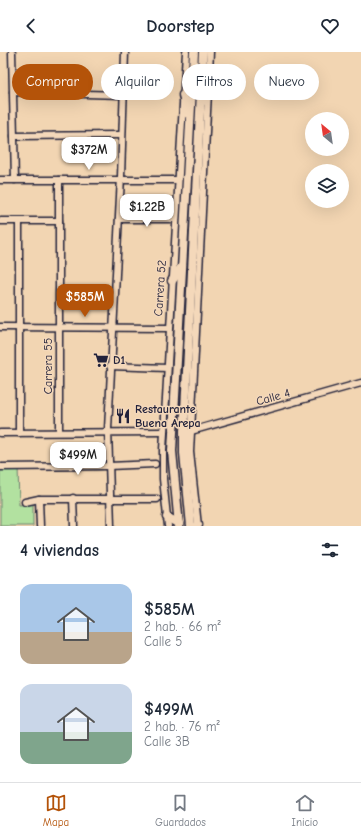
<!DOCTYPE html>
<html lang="es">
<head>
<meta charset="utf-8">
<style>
	body { margin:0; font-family:"Comic Neue",sans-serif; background:#f2f2f3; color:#1f2937; height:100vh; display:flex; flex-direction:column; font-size:15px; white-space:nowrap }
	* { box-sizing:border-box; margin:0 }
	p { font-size:13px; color:#747a83 }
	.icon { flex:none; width:22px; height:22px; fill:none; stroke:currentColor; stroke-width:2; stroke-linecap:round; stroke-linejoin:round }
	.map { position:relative; height:474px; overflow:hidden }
	.side { display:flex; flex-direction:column; background:#fff; flex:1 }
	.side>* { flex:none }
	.top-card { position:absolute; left:12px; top:12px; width:337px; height:36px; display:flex; gap:8px }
	.needle { width:26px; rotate:331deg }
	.controls { position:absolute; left:305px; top:60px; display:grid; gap:8px }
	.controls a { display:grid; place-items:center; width:44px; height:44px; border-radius:50%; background:#fff; box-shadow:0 4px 16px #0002; font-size:20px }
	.price { position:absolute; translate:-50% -34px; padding:0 9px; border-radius:8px; background:#fff; color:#222; font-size:13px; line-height:26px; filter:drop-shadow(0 1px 2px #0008) }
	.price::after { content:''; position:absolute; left:50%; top:24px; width:12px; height:9px; margin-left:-6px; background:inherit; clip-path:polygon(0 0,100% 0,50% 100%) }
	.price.on { background:#b45309; color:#fff }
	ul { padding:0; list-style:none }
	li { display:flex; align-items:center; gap:12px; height:100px; padding:0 20px }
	li span { display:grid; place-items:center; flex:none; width:112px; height:80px; border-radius:12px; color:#555 }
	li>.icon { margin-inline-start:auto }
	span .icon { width:48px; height:48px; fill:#fffc; stroke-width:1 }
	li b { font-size:17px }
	h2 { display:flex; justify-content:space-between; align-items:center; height:48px; padding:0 20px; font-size:17px }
	.tag { padding:0 14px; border-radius:18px; background:#fff; box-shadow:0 4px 16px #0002; font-size:14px; line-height:36px }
	.tag.on { background:#b45309; color:#fff }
	header { display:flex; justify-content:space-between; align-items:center; height:52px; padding:0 20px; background:#fff; font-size:18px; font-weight:600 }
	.tab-bar { display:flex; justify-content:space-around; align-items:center; height:56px; border-top:1px solid #e0e1e3; background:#fff; font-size:11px; color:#747a83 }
	.tab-bar a { display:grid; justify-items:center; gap:2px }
	.tab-bar .on { color:#b45309 }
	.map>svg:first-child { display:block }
	.green { fill:#b2e1a0; stroke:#6a826e }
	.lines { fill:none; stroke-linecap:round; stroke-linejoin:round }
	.minor-casing { stroke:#22223b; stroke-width:9 }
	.major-casing { stroke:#22223b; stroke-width:11 }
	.minor { stroke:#f4d8ba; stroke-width:6 }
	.major { stroke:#f4d8ba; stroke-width:8 }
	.labels { text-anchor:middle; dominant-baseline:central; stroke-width:3; stroke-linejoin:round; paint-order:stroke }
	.street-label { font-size:12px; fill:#22223b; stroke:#f4d8ba }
	.poi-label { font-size:12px; font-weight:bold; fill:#22223b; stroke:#f4d8ba; text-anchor:start }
</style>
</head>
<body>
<header><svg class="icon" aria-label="back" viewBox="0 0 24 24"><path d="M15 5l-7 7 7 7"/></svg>Doorstep<svg class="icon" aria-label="heart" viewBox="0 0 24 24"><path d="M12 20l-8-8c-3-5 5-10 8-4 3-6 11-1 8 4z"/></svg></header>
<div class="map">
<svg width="361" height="474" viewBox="0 0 361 474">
	<rect width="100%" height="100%" fill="#f2d5b2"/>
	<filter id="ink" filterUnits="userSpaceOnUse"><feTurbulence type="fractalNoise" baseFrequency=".025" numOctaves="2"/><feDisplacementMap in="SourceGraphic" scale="8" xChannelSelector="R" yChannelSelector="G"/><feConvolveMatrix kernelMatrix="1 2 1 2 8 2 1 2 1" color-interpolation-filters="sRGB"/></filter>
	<g filter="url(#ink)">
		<polygon class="green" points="18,415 19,453 33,452 33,474 0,474 0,416"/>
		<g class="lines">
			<g class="minor-casing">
				<g id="minor">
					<polyline points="12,0 15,128"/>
					<polyline points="13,40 122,43"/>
					<polyline points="14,84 121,83"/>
					<polyline points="0,128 178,128"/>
					<polyline points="119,167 175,167"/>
					<polyline points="0,169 59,169"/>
					<polyline points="0,275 169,276"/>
					<polyline points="110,314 167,316"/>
					<polyline points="191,379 361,331"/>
					<polyline points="59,380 59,128"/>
					<polyline points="0,381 164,380"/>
					<polyline points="19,381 19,169"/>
					<polyline points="0,415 109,414 155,412"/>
					<polyline points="73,446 74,474"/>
					<polyline points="39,447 40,474"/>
					<polyline points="25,450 39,447 157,447"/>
					<polyline points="111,474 108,377 121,125 125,0"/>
					<polyline points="168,474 163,427 163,398 186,0"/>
					<polyline points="198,474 190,400 210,0"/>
				</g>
			</g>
			<g class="major-casing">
				<g id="major">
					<polyline points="183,43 188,62"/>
					<polyline points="206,49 208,35"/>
					<polyline points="172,229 182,214"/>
					<polyline points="167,465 179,472"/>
					<polyline points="179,474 172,399 194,0"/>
					<polyline points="191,474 184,401 184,379 203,0"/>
					<polyline points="197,474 198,473"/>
				</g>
			</g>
			<use href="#minor" class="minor"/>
			<use href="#major" class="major"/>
		</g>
	</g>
	<defs>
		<g id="supermarket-bare" transform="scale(1.2)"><path d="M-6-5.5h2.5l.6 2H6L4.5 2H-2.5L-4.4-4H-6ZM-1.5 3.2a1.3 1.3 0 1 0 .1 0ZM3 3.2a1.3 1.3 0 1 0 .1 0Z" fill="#22223b" stroke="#f4d8ba" stroke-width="2.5" paint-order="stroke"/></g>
		<g id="restaurant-bare" transform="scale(1.2)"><path d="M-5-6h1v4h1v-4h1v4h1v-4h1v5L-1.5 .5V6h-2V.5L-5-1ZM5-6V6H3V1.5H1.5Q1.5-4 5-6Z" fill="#22223b" stroke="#f4d8ba" stroke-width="2.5" paint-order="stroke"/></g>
	</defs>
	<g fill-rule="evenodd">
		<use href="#supermarket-bare" x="101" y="308"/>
		<use href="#restaurant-bare" x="123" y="364"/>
	</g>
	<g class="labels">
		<g class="street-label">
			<text transform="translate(160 236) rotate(-86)">Carrera 52</text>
			<text transform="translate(48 314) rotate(-90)">Carrera 55</text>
			<text transform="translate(273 345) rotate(-16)">Calle 4</text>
		</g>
		<g class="poi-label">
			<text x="113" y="308">D1</text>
			<text x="135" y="357">Restaurante<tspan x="135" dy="14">Buena Arepa</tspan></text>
		</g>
	</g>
</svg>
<div class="controls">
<a><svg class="needle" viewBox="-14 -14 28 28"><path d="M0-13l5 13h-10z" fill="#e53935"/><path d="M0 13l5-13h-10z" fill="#747a83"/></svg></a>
<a><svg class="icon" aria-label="layers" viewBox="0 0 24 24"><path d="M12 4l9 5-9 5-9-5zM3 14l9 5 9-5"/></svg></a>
</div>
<b class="price" style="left:89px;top:119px">$372M</b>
<b class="price" style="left:147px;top:176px">$1.22B</b>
<b class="price on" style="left:85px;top:266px">$585M</b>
<b class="price" style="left:78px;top:424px">$499M</b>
<div class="top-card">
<a class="tag on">Comprar</a>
<a class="tag">Alquilar</a>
<a class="tag">Filtros</a>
<a class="tag">Nuevo</a>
</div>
</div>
<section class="side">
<h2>4 viviendas<svg class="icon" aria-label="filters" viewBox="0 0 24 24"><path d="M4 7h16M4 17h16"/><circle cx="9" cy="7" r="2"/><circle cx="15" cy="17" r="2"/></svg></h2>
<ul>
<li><span style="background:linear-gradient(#a9c7e8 60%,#b9a48a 0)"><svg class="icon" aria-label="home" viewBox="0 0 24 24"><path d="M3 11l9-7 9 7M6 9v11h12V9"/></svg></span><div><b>$585M</b><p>2 hab. · 66 m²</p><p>Calle 5</p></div></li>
<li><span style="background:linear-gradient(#c9d6e8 60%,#7fa58c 0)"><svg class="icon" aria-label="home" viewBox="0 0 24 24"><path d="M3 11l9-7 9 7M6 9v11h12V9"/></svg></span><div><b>$499M</b><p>2 hab. · 76 m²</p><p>Calle 3B</p></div></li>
</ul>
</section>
<nav class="tab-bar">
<a class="on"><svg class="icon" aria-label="map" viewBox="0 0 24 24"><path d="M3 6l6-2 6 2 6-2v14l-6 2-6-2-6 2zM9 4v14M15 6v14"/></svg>Mapa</a>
<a><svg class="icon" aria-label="saved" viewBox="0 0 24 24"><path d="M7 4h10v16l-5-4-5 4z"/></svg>Guardados</a>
<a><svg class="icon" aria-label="home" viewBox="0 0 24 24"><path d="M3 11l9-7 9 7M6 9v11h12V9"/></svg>Inicio</a>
</nav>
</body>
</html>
